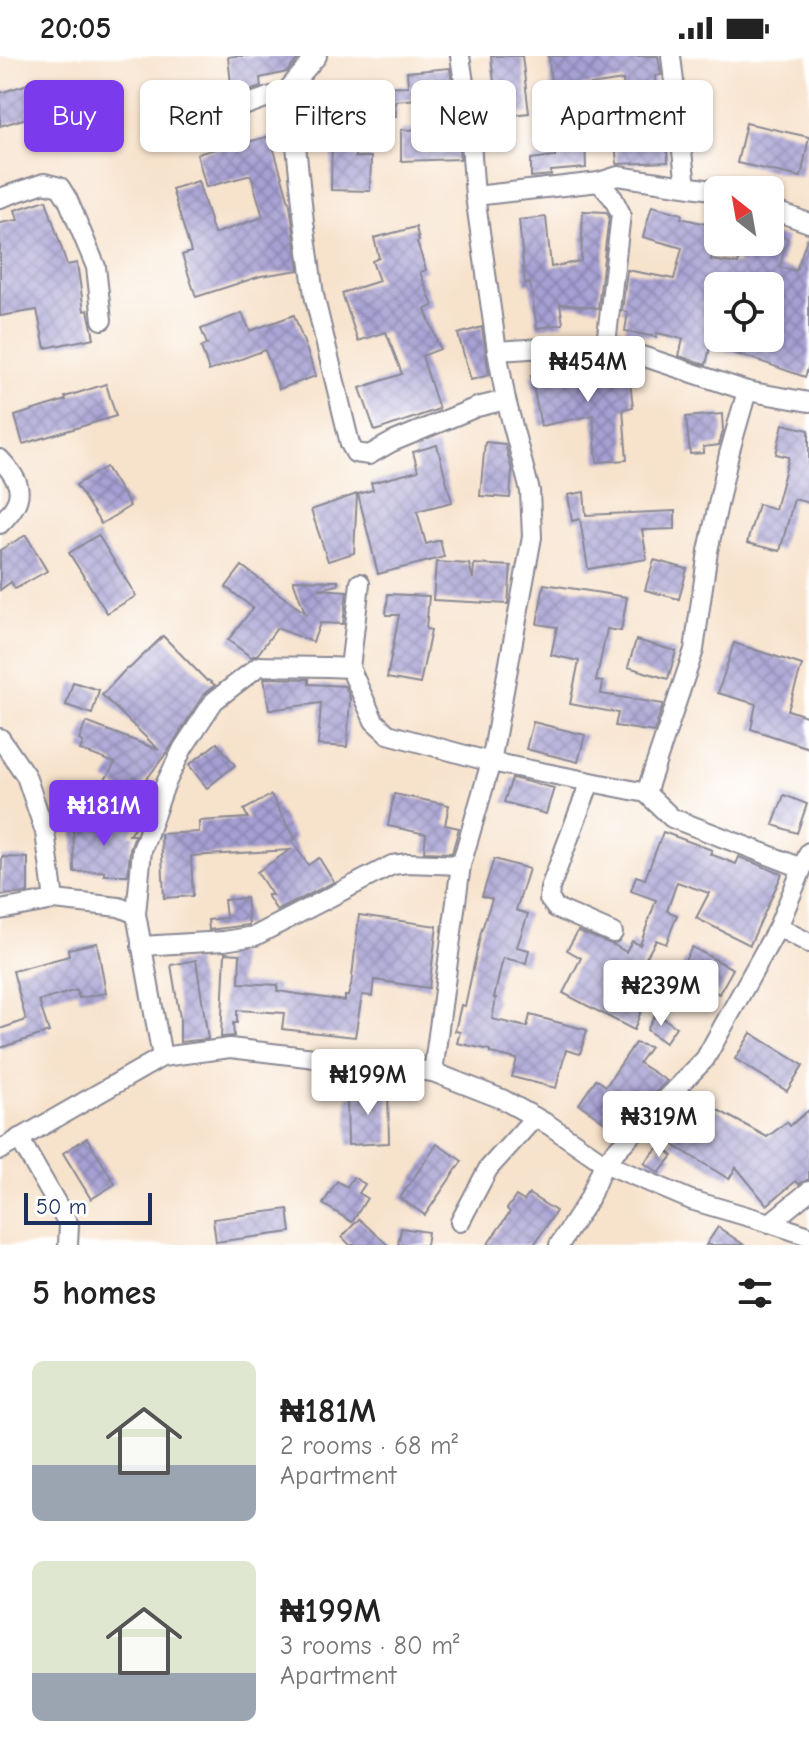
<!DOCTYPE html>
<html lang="en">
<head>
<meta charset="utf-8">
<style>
	body { margin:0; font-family:"Comic Neue",sans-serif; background:#f2f2f2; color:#222; height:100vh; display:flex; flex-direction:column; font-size:30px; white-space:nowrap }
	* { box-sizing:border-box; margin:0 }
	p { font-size:26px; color:#767676 }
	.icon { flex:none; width:44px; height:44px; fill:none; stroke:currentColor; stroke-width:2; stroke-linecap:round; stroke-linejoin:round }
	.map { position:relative; height:1189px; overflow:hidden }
	.drawer { display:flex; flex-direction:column; background:#fff; flex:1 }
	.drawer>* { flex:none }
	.hud { position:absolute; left:24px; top:24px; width:762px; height:72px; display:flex; gap:16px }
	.needle { width:52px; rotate:329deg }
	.fabs { position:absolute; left:704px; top:120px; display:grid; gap:16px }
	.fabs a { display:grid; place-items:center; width:80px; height:80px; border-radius:12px; background:#fff; box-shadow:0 2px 6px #0004; font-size:40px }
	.scale { position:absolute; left:24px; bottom:20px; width:128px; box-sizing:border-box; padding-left:8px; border:4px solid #1b2f5e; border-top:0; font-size:22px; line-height:28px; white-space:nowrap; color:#1b2f5e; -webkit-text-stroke:6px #fff; paint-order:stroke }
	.price { position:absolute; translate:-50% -68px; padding:0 18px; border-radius:8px; background:#fff; color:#222; font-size:26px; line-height:52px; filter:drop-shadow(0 2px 4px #0008) }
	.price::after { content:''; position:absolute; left:50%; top:48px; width:24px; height:18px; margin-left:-12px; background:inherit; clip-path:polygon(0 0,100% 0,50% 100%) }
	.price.current { background:#7c3aed; color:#fff }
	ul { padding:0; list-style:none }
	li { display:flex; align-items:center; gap:24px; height:200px; padding:0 32px }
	li span { display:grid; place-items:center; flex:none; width:224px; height:160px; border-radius:12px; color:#555 }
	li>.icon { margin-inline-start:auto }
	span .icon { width:96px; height:96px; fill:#fffc; stroke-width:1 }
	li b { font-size:34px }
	h2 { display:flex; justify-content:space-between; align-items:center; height:96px; padding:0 32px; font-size:34px }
	.tag { padding:0 28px; border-radius:12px; background:#fff; box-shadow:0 2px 6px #0004; font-size:28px; line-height:72px }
	.tag.current { background:#7c3aed; color:#fff }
	.status { display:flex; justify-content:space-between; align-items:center; height:56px; padding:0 40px; background:#fff; direction:ltr }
	.status svg { height:22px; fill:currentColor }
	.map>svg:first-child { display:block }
	.building { fill:url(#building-cross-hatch); fill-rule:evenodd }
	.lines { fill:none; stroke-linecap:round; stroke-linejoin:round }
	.minor-casing { stroke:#898894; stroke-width:22 }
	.minor { stroke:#fff; stroke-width:18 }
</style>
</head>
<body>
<div class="status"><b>20:05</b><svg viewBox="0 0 49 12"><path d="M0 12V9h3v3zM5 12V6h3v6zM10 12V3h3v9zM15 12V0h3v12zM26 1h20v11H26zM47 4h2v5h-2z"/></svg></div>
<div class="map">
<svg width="809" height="1189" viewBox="0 0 809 1189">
	<defs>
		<pattern id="building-cross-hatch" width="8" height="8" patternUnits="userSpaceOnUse" patternTransform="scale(2)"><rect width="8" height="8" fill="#a7a0d3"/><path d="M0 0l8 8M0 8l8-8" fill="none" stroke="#8783ae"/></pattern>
	</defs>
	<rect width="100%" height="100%" fill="#fff"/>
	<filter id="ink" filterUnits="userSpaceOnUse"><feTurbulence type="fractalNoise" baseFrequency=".0125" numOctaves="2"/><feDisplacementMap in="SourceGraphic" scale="16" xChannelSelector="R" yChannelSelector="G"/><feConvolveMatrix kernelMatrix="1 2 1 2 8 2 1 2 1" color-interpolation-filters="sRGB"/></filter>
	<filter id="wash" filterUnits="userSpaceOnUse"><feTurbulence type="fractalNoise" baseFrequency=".006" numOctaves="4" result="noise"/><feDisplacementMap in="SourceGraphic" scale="32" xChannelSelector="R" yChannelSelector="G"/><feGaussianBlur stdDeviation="1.8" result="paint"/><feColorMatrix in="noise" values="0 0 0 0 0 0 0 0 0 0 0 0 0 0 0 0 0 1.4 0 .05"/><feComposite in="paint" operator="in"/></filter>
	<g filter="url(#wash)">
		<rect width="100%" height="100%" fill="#f7e2cb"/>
		<g id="blocks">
			<g class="building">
				<polygon points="235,0 299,0 299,2 287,16 260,22 261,31 252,34 232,36 228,1"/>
				<polygon points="491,0 522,0 529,57 492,61 490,36 495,36"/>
				<polygon points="549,0 658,0 661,19 655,20 658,69 665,69 668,106 617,108 614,72 625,72 623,24 577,31 581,79 585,79 586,112 551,115 551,119 531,121 531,103 555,100"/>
				<polygon points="450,12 457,61 460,103 401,105 401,74 430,73 430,42 395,45 396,60 355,61 355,101 371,101 370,135 331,134 332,79 326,79 325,35 365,34 365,31 408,30 407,16"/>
				<polygon points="28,28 37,59 0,70 0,37"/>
				<polygon points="746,67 809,81 801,121 737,107"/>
				<polygon points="270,80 290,149 299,214 261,220 196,241 182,199 191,196 172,133 198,125 214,178 263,161 251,119 206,131 197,98 234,88 234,90"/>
				<polygon points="46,144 67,209 77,207 84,255 88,254 94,282 45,292 37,254 0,260 0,167 18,164 15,154"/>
				<path d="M652,150L682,158L681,162L718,171L711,204L738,208L743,186H770V178L787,182L780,211L796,215L807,183L809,184V309L805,321L751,302L710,291L706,309L679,300L683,283L657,277L656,281L625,275L628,256L622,255L627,214L674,223L682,192L643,181ZM718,225L740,230H770V282H718Z"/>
				<polygon points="583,155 606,156 609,160 598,252 560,248 563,268 537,272 530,227 525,228 519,164 546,161 551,211 581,205"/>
				<polygon points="416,171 419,185 417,186 426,214 420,216 433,250 425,253 440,293 422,300 439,353 375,375 360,332 402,318 386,276 358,285 342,237 379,225 372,205 379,202 374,182"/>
				<polygon points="242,257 250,275 294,259 316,320 279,333 265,294 209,315 201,291 207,288 201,273"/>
				<polygon points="482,271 489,319 471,324 458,278"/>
				<polygon points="628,310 633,351 623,353 627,404 597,406 593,359 541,370 531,320 574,311 576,316"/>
				<polygon points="106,328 116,360 23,388 15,360 66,344 65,341"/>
				<polygon points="722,358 723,375 719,389 703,391 704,397 690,398 686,361"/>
				<polygon points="783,368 809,374 809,447 794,443 780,495 747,487 758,448 775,453 789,401 776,398"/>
				<polygon points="485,386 505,388 512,415 510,442 480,440"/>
				<polygon points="437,389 452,446 417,455 426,488 440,484 444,501 378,518 358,438 373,434 371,427 418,415 413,396"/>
				<polygon points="106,411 130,450 101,468 76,429"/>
				<polygon points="584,436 586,459 675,455 675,473 642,474 647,503 588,513 580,463 572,465 568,439"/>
				<polygon points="357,438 354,497 328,505 311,454"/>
				<polygon points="26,479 47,515 15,533 11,526 0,534 0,494"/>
				<polygon points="98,479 136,540 107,557 69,497"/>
				<polygon points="654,504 687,513 679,543 645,534"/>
				<polygon points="436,506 469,508 473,523 474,508 511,510 508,548 433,544"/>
				<polygon points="242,510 305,557 293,524 338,525 338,529 319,533 347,535 343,568 320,567 313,586 277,572 258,598 251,601 228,584 253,552 226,531"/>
				<polygon points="544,528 627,541 621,575 607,573 596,625 603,626 601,638 663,648 654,676 615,670 618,657 570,648 579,605 551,599 557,571 537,568"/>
				<polygon points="388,538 429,540 426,573 431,574 420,628 387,622 399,559 386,559"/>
				<polygon points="163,580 207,625 208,624 215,629 204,638 168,695 133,741 105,724 115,707 80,694 83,686 79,684 86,666 159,694 102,639 127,612 129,613"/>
				<polygon points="636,584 676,595 668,623 628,611"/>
				<polygon points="734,587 802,609 788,654 809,661 809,692 751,673 756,648 718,637"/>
				<polygon points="264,622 309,623 309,628 345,630 350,642 347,691 318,689 321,647 269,654"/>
				<polygon points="73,626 99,634 92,658 66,649"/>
				<polygon points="533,666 585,679 578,706 526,693"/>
				<polygon points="217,687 235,709 207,732 189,709"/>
				<polygon points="512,722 554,732 546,758 504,746"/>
				<polygon points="394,738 449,749 445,769 459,772 452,797 424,796 426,778 388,770"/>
				<polygon points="271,739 295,783 292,785 308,809 319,802 334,826 277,855 267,839 272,839 257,816 290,794 191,800 193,840 164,842 161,778 199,776 199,765 248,762 244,754"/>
				<polygon points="784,739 807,748 797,777 773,769"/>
				<polygon points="103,765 138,765 129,779 135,779 130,793 128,819 104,819 104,815 74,816 73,772 103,771"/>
				<polygon points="663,776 712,794 710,798 736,808 739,801 782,818 750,889 696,862 709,837 677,826 667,855 677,859 666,888 656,884 631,929 647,939 634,974 563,937 581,902 567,894 578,875 614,889 626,896 632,885 640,889 656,844 631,835 636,820 645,823"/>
				<polygon points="2,801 28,802 28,837 1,839"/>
				<polygon points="494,803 529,813 516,854 528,858 517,891 529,894 526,907 503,902 494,942 496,942 492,963 527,971 530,959 587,974 580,998 566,994 556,1032 512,1021 517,1003 490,997 490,994 457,987 460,976 455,975 461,949 465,950 481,876 492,843 482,840"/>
				<polygon points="246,842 249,869 209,874 208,864 226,862 224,844"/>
				<polygon points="359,859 437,870 429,932 374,924 372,940 362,939 355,981 282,973 284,957 237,954 237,967 233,967 234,980 221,981 225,897 240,898 239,927 278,929 277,935 345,945 345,940 348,940 351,930"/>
				<polygon points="97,887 106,937 79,942 77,934 39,945 49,976 0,992 0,973 26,964 13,915 69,900 68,893"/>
				<polygon points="692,891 733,913 719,938 679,916"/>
				<polygon points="196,904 208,983 180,986 180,962 171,909"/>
				<polygon points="656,957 676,971 665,987 647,974"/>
				<polygon points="751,977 803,1009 787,1035 735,1003"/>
				<polygon points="635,987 650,991 639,1007 667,1025 618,1075 579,1048 596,1023 606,1030"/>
				<polygon points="360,1033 388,1033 389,1087 348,1089 347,1040 360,1039"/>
				<polygon points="696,1042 767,1081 787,1066 790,1070 809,1054 809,1123 799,1128 796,1125 767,1149 736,1111 729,1123 670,1087"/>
				<polygon points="87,1082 115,1128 91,1143 63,1097"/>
				<polygon points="437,1088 462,1105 425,1159 400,1142"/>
				<polygon points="660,1089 673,1100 659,1117 644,1107"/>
				<polygon points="353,1121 365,1128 359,1137 367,1142 352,1166 323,1148 337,1125 347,1131"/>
				<polygon points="529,1138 556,1155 534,1189 487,1189 510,1156 507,1153 516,1140 524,1145"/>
				<polygon points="288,1153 291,1176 216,1186 213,1163"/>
				<polygon points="359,1163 388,1189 350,1189 342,1181"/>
				<polygon points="718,1171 744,1189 706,1189"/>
				<polygon points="401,1172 428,1176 426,1189 398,1189"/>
			</g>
		</g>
	</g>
	<g filter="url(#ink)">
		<use href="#blocks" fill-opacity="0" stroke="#898894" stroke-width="2"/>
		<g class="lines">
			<g class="minor-casing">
				<g id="minor">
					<polyline points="671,0 686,130"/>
					<polyline points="284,38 317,0"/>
					<polyline points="186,71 271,40 284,38 293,61 304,166 314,239 350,388 355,397 369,399 392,386 477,351 506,344"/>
					<polyline points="599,126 613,142 621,158 606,288"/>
					<polyline points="475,140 599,126 618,120 718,135"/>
					<polyline points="0,142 44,127 60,131 68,144 96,211 102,264"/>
					<polyline points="770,153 809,167"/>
					<polyline points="497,295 606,288 747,335 809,346"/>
					<path d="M0,403C24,429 26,442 0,468"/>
					<polyline points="360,527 350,612 374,665 388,678 491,706 646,737 672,762 802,812"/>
					<polyline points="0,682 26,720 45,776 54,844"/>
					<polyline points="590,726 550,832 549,843 556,852 613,877"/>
					<polyline points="646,737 694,594 708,495 729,398 747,335"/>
					<polyline points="0,854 54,844 119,851 136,858"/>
					<polyline points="778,871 809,887"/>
					<polyline points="141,890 224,885 255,880 392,809 408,807 461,809"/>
					<path d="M162,1001L136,858L142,794L165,729L183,692L214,645L259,610C289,611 319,610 350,612"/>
					<polyline points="433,1016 461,809 491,706 532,481 530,435 506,344 497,295 475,140 469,60 460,0"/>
					<polyline points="19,1082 69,1169 68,1189"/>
					<polyline points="0,1094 162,1001 230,992 433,1016 502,1043 549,1069 604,1107 691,1144 770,1167 809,1180"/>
					<polyline points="460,1166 488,1113 535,1061"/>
					<polyline points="770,1167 809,1135"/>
					<polyline points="559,1189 589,1143 604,1107 705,1003 778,871 809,796"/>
				</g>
			</g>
			<use href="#minor" class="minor"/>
		</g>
	</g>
</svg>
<div class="fabs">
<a><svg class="needle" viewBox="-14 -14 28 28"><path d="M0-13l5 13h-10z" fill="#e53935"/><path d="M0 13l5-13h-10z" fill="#767676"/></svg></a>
<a><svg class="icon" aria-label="locate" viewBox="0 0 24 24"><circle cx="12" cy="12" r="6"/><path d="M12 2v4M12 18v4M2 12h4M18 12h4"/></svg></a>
</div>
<div class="scale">50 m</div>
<b class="price" style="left:588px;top:348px">₦454M</b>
<b class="price current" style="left:104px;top:792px">₦181M</b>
<b class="price" style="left:661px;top:972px">₦239M</b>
<b class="price" style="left:368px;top:1061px">₦199M</b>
<b class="price" style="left:659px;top:1103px">₦319M</b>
<div class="hud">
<a class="tag current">Buy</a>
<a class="tag">Rent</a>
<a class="tag">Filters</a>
<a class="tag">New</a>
<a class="tag">Apartment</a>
</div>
</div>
<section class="drawer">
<h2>5 homes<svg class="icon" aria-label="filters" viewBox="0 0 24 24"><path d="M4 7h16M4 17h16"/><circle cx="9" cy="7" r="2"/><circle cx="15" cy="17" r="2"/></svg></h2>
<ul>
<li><span style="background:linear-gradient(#dfe7d0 65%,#9aa5b1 0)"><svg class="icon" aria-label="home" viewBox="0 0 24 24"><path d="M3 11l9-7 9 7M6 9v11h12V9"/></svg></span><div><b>₦181M</b><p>2 rooms · 68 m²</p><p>Apartment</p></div></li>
<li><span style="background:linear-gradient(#dfe7d0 70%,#9aa5b1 0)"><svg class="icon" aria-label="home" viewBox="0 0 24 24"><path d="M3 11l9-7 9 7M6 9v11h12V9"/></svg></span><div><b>₦199M</b><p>3 rooms · 80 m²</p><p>Apartment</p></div></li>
</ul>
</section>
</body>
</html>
